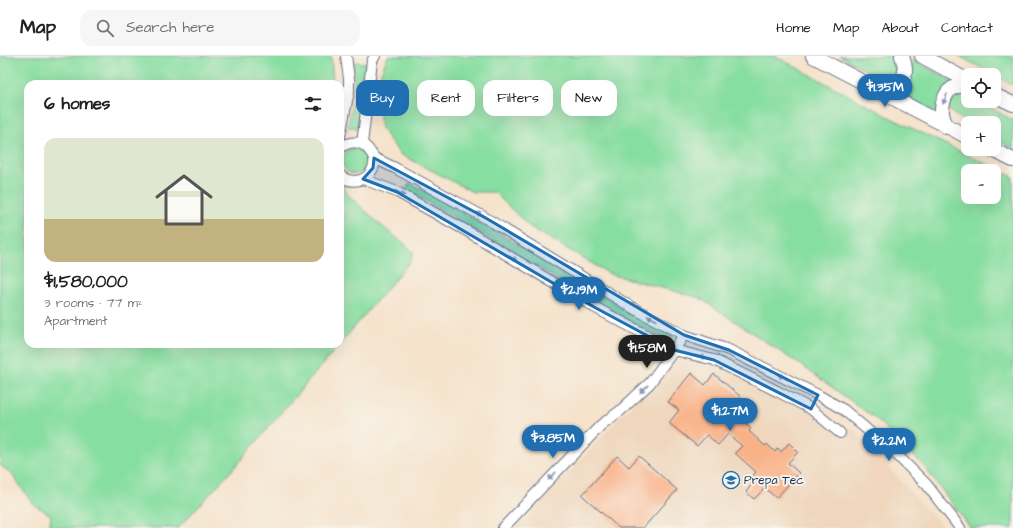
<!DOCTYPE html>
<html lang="en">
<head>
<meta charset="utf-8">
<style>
	body { margin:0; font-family:"Architects Daughter",sans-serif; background:#f6f6f6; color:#202124; height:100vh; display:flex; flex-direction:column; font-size:15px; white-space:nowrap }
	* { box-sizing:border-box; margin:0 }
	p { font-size:13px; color:#757577 }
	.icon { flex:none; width:22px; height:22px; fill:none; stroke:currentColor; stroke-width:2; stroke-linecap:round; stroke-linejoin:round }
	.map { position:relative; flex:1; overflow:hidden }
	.details { position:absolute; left:24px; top:24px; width:320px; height:268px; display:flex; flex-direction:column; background:#fff; border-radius:12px; box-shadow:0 4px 16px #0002 }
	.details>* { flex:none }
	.guide { position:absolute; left:356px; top:24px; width:380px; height:36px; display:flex; gap:8px }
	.tools { position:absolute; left:961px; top:12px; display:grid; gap:8px }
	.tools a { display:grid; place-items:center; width:40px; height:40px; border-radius:8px; background:#fff; box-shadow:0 4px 16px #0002; font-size:20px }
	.price { position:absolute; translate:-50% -34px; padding:0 9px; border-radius:14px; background:#1f6fb2; color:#fff; font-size:13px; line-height:26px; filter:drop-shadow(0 1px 2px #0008) }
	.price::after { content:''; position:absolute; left:50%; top:24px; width:12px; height:9px; margin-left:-6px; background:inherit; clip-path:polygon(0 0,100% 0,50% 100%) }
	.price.active { background:#222; color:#fff }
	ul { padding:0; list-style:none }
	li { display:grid; align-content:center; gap:8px; height:212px; padding:0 20px }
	li span { display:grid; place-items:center; height:124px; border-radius:12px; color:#555 }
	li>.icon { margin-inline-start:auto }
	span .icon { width:72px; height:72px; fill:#fffc; stroke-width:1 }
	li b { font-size:17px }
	h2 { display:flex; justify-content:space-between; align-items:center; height:48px; padding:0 20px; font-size:17px }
	.chip { padding:0 14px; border-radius:12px; background:#fff; box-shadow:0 4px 16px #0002; font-size:14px; line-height:36px }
	.chip.active { background:#1f6fb2; color:#fff }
	header { display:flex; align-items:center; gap:24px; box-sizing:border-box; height:56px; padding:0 20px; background:#fff; border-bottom:1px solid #e0e0e0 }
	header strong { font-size:19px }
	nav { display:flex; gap:22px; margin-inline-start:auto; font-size:14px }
	.search { width:280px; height:36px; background:#f6f6f6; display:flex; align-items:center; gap:10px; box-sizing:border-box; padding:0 14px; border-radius:12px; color:#757577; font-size:15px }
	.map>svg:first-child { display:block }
	.built { fill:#efd6bc }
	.green { fill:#87dea1; stroke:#518680; fill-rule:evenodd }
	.building { fill:#f9b187 }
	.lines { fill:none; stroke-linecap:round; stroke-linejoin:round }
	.minor-casing { stroke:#676e84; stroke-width:12 }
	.secondary-casing { stroke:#676e84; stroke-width:16 }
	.minor { stroke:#fff; stroke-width:10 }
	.secondary { stroke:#fff; stroke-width:14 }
	.oneway { fill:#8d97ae }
	.marked { fill:#1f6fb2; fill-opacity:0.2; stroke:#1f6fb2; stroke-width:3; stroke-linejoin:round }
	.labels { text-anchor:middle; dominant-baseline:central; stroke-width:4; stroke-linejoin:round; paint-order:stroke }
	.poi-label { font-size:12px; fill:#1b2f5e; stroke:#f7f3e8; text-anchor:start }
</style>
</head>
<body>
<header>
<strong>Map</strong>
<div class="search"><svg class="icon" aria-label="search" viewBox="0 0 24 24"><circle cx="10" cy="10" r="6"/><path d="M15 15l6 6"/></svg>Search here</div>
<nav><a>Home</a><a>Map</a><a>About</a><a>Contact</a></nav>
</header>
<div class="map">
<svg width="1013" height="472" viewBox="0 0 1013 472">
	<rect width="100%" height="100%" fill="#f7f3e8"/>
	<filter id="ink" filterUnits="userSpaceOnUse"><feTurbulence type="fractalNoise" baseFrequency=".025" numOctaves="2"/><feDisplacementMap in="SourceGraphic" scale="8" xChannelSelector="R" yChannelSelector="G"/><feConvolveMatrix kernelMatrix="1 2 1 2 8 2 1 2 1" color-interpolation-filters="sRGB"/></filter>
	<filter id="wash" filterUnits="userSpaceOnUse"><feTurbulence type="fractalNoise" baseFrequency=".012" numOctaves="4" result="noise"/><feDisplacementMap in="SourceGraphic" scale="16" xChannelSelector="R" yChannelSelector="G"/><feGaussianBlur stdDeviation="0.9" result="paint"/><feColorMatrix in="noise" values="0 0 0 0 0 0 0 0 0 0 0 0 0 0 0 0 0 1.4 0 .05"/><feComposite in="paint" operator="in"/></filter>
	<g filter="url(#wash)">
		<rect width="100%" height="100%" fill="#f5e3cc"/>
		<polygon class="built" points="677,300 723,313 855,375 944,472 517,472"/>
		<g class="green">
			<polygon points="0,0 331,0 333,28 28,28 28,288 340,288 234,412 178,472 49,472 51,459 33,448 11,417 0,409"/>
			<path d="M388,0H775L893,63L1013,121V472H971L922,408L875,362L805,312L700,242L610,218L530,171L494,136H473L400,98L381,72L377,27ZM968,115H994V141H968Z"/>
			<path d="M840,0H893C898,3 901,13 898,18C896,21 892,23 890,25L884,24Z"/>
			<polygon points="959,0 1013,0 1013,29"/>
			<path d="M912,4L956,27L940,59L898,36C909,26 913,20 912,4Z"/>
			<path d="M353,6L366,7L362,35L358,72L348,71C352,49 356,28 353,6Z"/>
			<polygon points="957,38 968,40 968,45 977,45 1013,64 1013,93 994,82 994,67 968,67 952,57 948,53 951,42"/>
			<circle cx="355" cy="105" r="13"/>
			<polygon points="340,125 348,139 383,171 406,189 413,196 411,204 340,288"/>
			<path d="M410,127L427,136L541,202L654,270L674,279L671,286C641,272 613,256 585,239C526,205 468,169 409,135L407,131Z"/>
		</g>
		<g id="blocks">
			<g class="building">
				<polygon points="691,317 705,329 714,318 741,341 730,354 751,372 749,375 765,390 767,388 775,396 778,392 781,396 789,387 798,396 788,407 799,417 776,442 765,432 754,443 746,436 753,427 749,424 756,416 735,397 742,390 728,378 718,389 707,379 697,390 669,367 679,354 668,346"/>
				<polygon points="617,400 629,411 639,400 677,434 643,472 619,472 582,439"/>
			</g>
		</g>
	</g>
	<g filter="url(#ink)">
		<use href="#blocks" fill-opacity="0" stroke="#676e84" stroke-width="1"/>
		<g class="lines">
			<g class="minor-casing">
				<g id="minor">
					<polyline points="340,80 349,35 349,23 346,0"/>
					<polyline points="362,88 372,5 375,0"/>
					<path d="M340,92C351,83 364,85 371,97C372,98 374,102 374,103C376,112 368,122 360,124C352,126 345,124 340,119"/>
					<polyline points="374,102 395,112 484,161 633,252 684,279 729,294 818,339 844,354 898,400 927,429 960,472"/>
					<polyline points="363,123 397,136 467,175 594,251 674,294 714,304 777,335 811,353 840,377"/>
					<polyline points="503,472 601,369 620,355 650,327 674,294 684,279"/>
				</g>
			</g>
			<g class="secondary-casing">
				<g id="secondary">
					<polyline points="813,0 968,81"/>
					<polyline points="922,0 968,25"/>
					<path d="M874,29C879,30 885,32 890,31C898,29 906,21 905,13C905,9 903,4 902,0"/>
					<polyline points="994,39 1013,48"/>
					<path d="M947,71C946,68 944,65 943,62C940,52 944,35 955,31C959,29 964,30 968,31"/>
					<polyline points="991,93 1013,104"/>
				</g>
			</g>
			<use href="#minor" class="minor"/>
			<use href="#secondary" class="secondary"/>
		</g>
		<defs><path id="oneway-solid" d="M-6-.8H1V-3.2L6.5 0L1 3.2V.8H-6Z"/></defs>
		<g class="oneway">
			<use href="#oneway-solid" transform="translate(945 43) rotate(113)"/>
			<use href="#oneway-solid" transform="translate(400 137) rotate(27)"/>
			<use href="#oneway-solid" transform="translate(481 159) rotate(-151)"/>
			<use href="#oneway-solid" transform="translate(512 202) rotate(31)"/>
			<use href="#oneway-solid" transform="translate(652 262) rotate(-152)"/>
			<use href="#oneway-solid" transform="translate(701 301) rotate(13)"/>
			<use href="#oneway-solid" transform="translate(783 321) rotate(-153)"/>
			<use href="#oneway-solid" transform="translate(644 333) rotate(136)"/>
			<use href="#oneway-solid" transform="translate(552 420) rotate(134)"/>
		</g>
	</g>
	<path class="marked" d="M374,102L484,161L684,279L729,294L818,339L811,353L714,304L674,294L594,251L397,136L363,123L373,112Z"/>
	<defs>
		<g id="school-ring" transform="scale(0.9)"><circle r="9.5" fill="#f7f3e8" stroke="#1f6fb2" stroke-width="1.5"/><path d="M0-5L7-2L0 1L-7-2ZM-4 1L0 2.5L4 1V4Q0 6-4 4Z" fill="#1f6fb2"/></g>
	</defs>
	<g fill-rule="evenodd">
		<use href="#school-ring" x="731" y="424"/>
	</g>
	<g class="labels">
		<g class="poi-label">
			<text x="744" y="424">Prepa Tec</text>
		</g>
	</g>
</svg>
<div class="tools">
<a><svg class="icon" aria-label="locate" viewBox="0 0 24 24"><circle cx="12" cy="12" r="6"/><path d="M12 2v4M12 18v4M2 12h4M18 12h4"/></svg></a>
<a>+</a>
<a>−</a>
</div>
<b class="price" style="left:885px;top:52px">$1.35M</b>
<b class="price" style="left:579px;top:255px">$2.19M</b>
<b class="price active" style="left:647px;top:313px">$1.58M</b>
<b class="price" style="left:730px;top:376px">$1.27M</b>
<b class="price" style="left:553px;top:403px">$3.85M</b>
<b class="price" style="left:889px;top:406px">$2.2M</b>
<div class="guide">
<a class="chip active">Buy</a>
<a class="chip">Rent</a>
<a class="chip">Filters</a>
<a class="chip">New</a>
</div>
<section class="details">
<h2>6 homes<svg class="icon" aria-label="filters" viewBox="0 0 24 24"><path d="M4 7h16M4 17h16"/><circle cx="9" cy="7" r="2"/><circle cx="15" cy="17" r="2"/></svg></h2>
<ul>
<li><span style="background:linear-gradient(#dfe7d0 65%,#c2b280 0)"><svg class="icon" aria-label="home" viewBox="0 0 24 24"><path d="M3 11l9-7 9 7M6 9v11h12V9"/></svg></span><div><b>$1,580,000</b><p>3 rooms · 77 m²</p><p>Apartment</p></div></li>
</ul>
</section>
</div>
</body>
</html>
